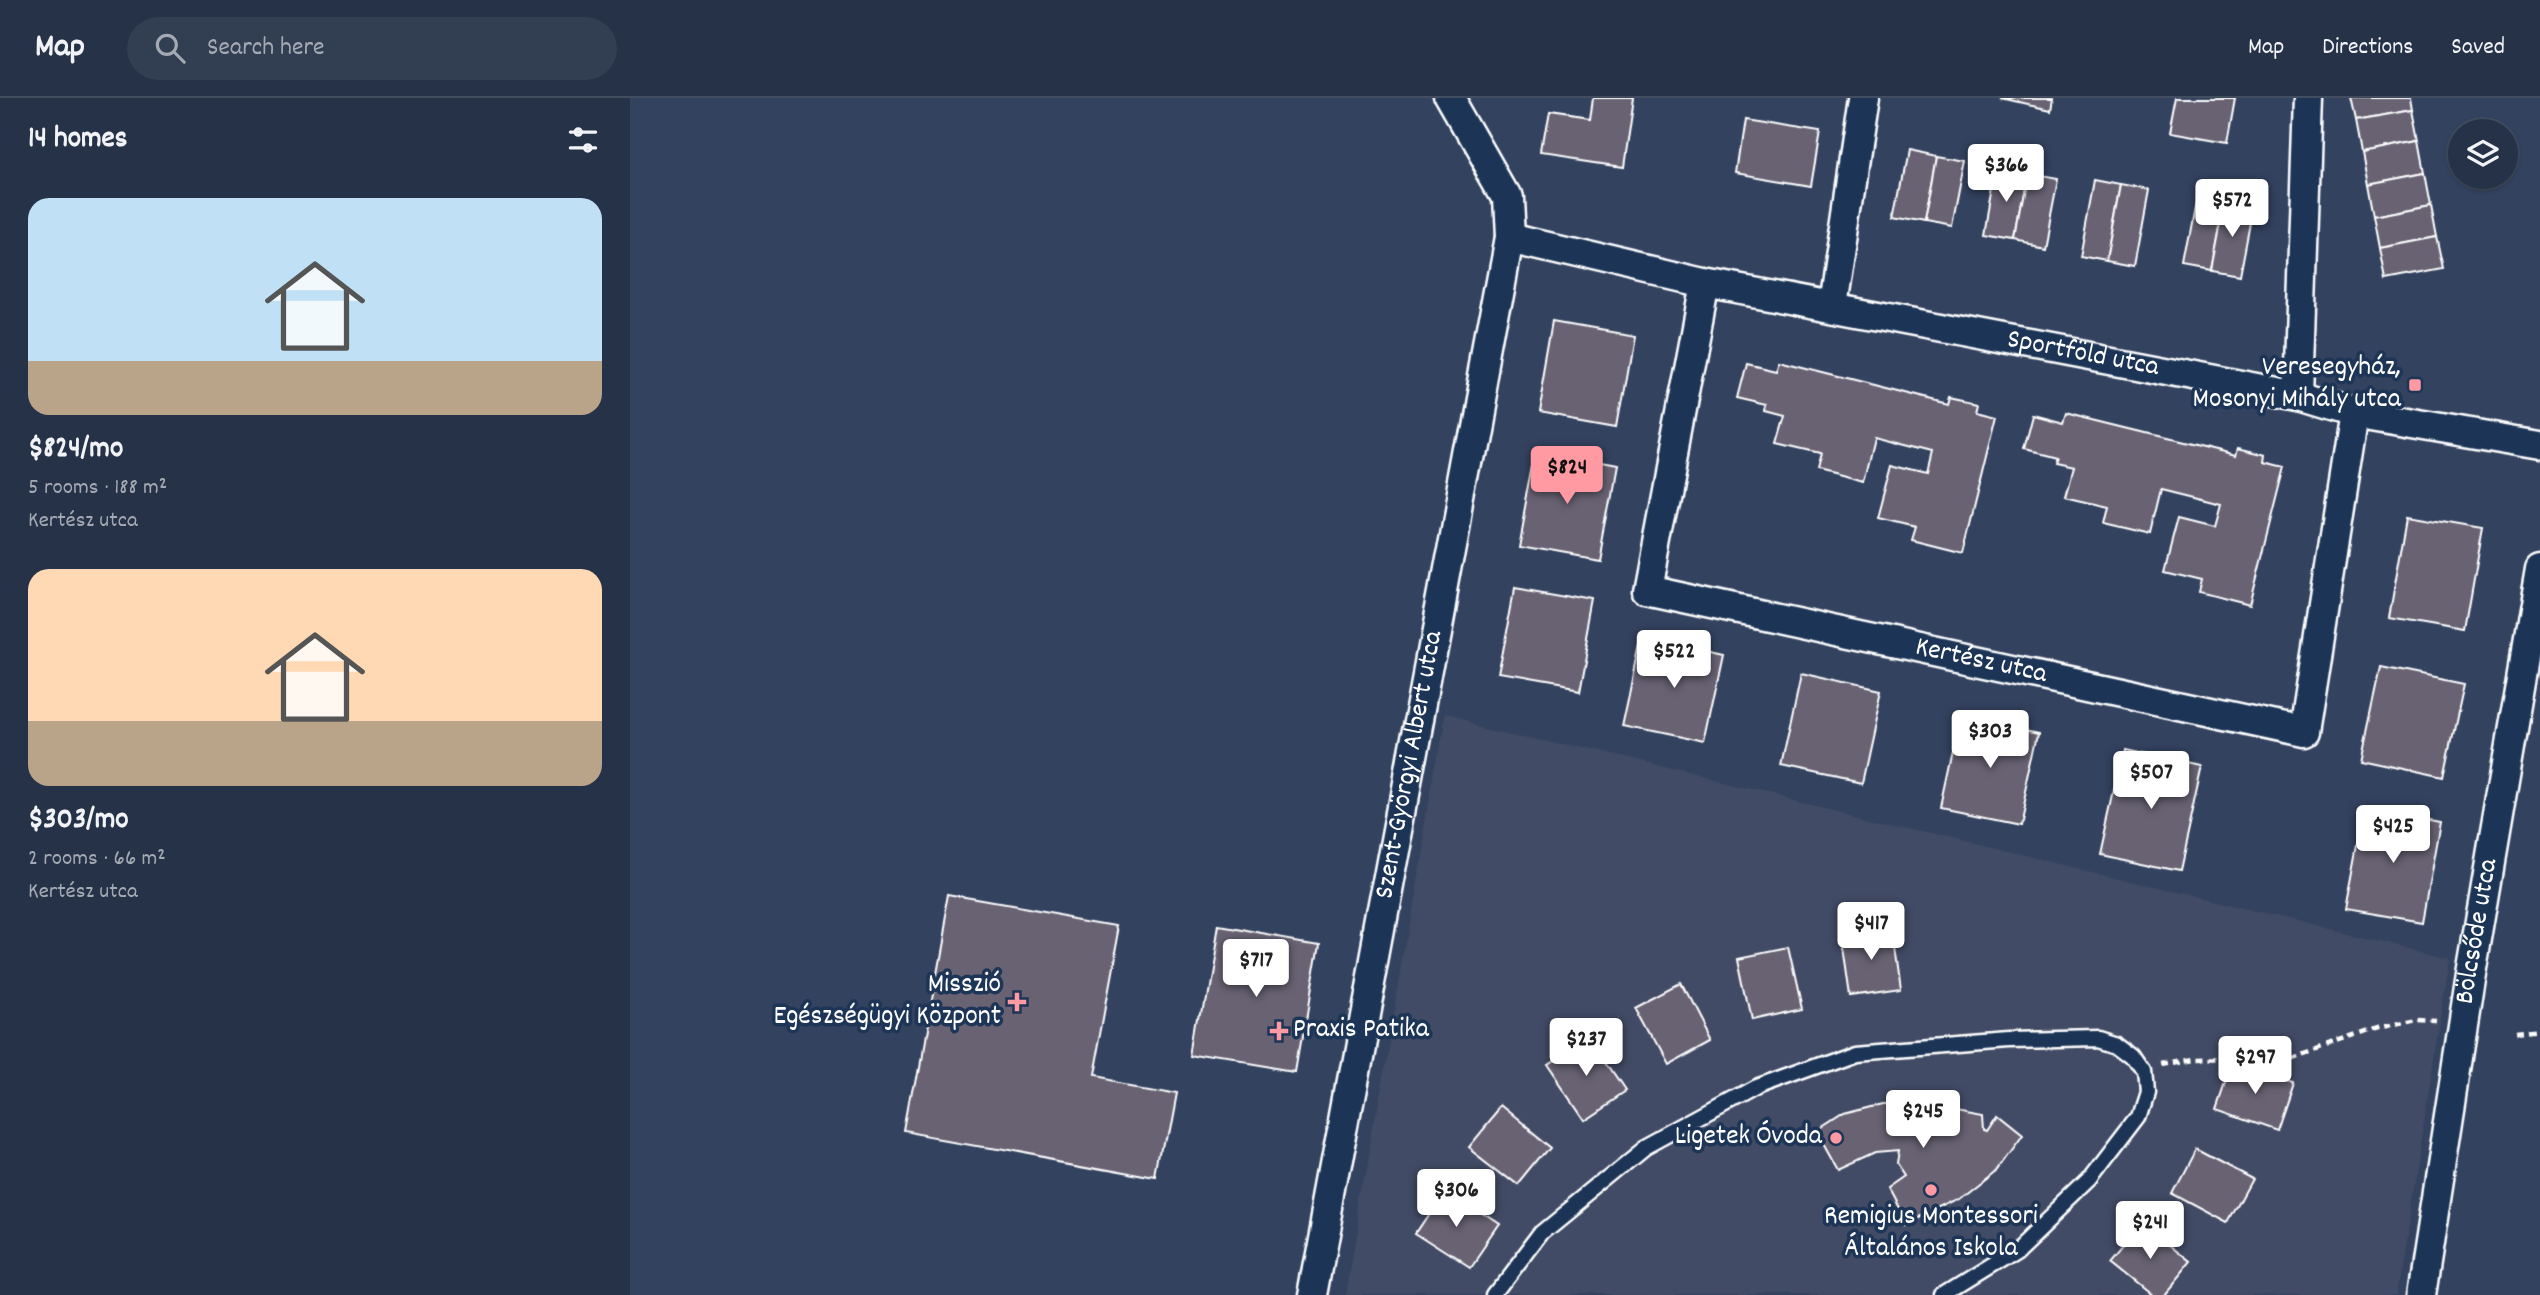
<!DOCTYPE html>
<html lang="en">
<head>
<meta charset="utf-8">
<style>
	body { margin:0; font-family:Dekko,sans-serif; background:#323e52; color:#f1f3f6; height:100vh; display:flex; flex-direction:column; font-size:26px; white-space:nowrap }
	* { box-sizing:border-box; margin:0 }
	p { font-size:23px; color:#a4aab4 }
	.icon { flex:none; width:38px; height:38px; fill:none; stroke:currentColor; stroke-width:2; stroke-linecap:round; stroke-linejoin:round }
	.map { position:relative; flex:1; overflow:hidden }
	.details { display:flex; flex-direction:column; background:#263247; width:630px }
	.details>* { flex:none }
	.tools { position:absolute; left:1818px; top:21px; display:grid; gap:14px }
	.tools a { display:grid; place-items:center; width:70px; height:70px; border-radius:50%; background:#263247; box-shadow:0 2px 5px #0004,0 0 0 2px #424d60; font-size:35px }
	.price { position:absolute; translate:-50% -60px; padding:0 16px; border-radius:7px; background:#fff; color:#222; font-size:23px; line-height:46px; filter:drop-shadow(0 2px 4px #0008) }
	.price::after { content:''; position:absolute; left:50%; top:42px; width:21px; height:16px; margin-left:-10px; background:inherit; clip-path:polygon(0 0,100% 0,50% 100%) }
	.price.selected { background:#ff9aa2; color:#111 }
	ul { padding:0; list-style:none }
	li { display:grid; align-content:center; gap:14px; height:371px; padding:0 28px }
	li span { display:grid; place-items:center; height:217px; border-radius:21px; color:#555 }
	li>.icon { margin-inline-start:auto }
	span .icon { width:126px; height:126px; fill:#fffc; stroke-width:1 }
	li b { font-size:30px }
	h2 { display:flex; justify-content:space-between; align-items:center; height:84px; padding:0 28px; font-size:30px }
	header { display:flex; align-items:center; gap:42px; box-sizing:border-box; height:98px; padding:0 35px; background:#263247; border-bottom:2px solid #424d60 }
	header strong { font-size:33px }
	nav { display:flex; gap:38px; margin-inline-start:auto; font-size:24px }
	.search { width:490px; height:63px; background:#323e52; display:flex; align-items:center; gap:18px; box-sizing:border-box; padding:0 24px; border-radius:38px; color:#a4aab4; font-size:26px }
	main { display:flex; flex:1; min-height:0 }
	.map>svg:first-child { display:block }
	.built { fill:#434c65 }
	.building { fill:#676273; stroke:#fff; stroke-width:2 }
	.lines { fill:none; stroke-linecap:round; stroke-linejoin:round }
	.service-casing { stroke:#fff; stroke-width:19 }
	.minor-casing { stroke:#fff; stroke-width:33 }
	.path { stroke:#fff; stroke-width:4.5; stroke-dasharray:7 5; stroke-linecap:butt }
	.service { stroke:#1d3557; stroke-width:14 }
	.minor { stroke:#1d3557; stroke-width:28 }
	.poi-dot { fill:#ff9aa2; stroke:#1d3557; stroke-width:2.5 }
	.labels { text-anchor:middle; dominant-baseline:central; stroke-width:7; stroke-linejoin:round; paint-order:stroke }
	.street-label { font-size:28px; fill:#fff; stroke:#1d3557 }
	.poi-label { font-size:28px; fill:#fff; stroke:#1d3557; text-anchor:end }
</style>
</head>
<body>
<header>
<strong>Map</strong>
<div class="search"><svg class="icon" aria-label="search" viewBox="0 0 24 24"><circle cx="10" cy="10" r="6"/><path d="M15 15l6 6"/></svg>Search here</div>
<nav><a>Map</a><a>Directions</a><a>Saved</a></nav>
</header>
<main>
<section class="details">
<h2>14 homes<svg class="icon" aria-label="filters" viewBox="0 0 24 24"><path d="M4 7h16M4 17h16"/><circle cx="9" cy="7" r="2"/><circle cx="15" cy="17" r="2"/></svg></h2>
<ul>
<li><span style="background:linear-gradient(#bfe0f5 75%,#b9a48a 0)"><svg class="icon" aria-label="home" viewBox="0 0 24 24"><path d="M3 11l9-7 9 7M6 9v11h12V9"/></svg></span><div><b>$824/mo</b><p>5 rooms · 188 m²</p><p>Kertész utca</p></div></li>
<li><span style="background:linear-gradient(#ffd9b3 70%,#b9a48a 0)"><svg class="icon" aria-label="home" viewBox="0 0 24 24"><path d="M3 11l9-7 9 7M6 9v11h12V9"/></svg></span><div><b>$303/mo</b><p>2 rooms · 66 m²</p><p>Kertész utca</p></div></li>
</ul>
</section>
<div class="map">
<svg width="1910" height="1197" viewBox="0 0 1910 1197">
	<rect width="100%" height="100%" fill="#33425f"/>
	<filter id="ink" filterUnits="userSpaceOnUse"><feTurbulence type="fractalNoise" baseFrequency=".0143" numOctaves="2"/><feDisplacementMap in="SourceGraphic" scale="14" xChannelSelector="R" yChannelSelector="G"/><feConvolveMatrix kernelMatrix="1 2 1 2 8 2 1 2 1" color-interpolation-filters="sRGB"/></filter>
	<g filter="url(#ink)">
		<polygon class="built" points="815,618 1820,860 1766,1197 715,1197"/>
		<g class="building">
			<polygon points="963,0 1002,0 992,69 911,57 918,16 960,22"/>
			<polygon points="1372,0 1422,0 1420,11"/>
			<polygon points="1547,0 1605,0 1597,45 1540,35"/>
			<polygon points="1721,0 1781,0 1783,12 1726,22"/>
			<polygon points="1783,12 1789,43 1732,54 1726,22"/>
			<polygon points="1113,22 1190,34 1181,88 1105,75"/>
			<polygon points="1789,43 1795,75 1738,86 1732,54"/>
			<polygon points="1277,52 1306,58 1294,125 1264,119"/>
			<polygon points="1306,58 1335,63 1322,130 1294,125"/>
			<polygon points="1368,70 1397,76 1385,142 1356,137"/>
			<polygon points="1795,75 1801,107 1744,118 1738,86"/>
			<polygon points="1397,76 1426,81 1413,148 1385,142"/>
			<polygon points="1465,82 1491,87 1477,163 1451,158"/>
			<polygon points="1491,87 1519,92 1505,168 1477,163"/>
			<polygon points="1567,99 1595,104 1582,173 1554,168"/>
			<polygon points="1595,104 1623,109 1610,178 1582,173"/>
			<polygon points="1801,107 1807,139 1750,150 1744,118"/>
			<polygon points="1807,139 1814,171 1756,182 1750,150"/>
			<polygon points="924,223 1003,237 987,329 908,315"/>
			<polygon points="1149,263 1319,306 1321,299 1349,305 1347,313 1367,318 1333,455 1281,442 1285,429 1248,420 1262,367 1298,376 1303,355 1244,340 1233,385 1186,373 1190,356 1147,346 1155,318 1136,313 1137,307 1107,300 1116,265 1146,272"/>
			<polygon points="1436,315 1606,357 1608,350 1636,357 1635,364 1655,369 1620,507 1569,494 1572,481 1535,472 1549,419 1585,428 1591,406 1531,391 1520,436 1473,425 1477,408 1434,398 1442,369 1423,365 1425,359 1394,351 1403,316 1433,324"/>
			<polygon points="906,355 985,370 968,461 889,447"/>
			<polygon points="1777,417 1853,430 1835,533 1759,520"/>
			<polygon points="885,489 965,503 948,594 868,580"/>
			<polygon points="1013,539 1094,557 1075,645 994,628"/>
			<polygon points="1751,569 1834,586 1814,679 1731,661"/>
			<polygon points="1171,575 1251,593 1231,685 1151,668"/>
			<polygon points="1331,617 1409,634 1389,726 1311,710"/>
			<polygon points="1493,652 1572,669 1549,773 1470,756"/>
			<polygon points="1735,710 1810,724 1792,824 1716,811"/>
			<polygon points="319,798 489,828 461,980 544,995 528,1081 276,1035"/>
			<polygon points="586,827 689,845 667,974 564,957"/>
			<polygon points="1262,829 1271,892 1221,899 1212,836"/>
			<polygon points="1158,849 1172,911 1122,922 1109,859"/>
			<polygon points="1051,886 1080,942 1036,966 1006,910"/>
			<polygon points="959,939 995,992 953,1020 917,967"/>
			<polygon points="1603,964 1663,985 1647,1032 1587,1011"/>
			<polygon points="1293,1005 1353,1016 1354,1031 1357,1032 1367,1017 1392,1037 1367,1071 1329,1101 1276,1127 1257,1091 1274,1079 1266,1067 1268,1053 1245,1055 1208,1072 1187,1034 1215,1016 1253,1006"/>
			<polygon points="871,1010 920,1050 889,1088 839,1049"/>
			<polygon points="1565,1051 1622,1081 1598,1125 1542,1095"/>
			<polygon points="814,1093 867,1128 839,1169 786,1135"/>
			<polygon points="1512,1124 1561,1164 1534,1197 1522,1197 1480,1163"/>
		</g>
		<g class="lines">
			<g class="service-casing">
				<polyline id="service" points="865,1197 912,1135 1016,1050 1126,990 1225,954 1379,942 1468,940 1487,946 1503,958 1514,974 1516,994 1508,1019 1459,1083 1387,1152 1314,1197"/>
			</g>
			<g class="minor-casing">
				<g id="minor">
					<path id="s1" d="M879,139L1075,185L1668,298L1724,315L1910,347"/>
					<path id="s2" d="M1075,185L1017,492L1674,634L1724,315"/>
					<polyline points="1202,208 1233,0"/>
					<polyline points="1668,298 1678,0"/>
					<path id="s3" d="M682,1197L879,139L877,98L821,0"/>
					<path id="s4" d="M1791,1197L1841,876L1910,471"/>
				</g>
			</g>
			<g class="path">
				<polyline points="1885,936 1910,933"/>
				<polyline points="1533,967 1565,961 1603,960 1633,968 1652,964 1747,931 1786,922 1806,923"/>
			</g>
			<use href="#service" class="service"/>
			<use href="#minor" class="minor"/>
		</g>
	</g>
	<g class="poi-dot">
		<rect x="1778" y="280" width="14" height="14" rx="3.5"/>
		<path d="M383.5 893.5h7v7h7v7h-7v7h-7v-7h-7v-7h7z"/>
		<path d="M645.5 922.5h7v7h7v7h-7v7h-7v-7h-7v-7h7z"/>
		<circle cx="1206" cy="1040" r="7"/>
		<circle cx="1301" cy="1092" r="7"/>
	</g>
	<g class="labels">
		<g class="street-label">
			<text stroke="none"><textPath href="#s1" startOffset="586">Sportföld utca</textPath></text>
			<text stroke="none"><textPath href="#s2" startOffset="654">Kertész utca</textPath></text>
			<text stroke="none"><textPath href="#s3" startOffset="539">Szent-Györgyi Albert utca</textPath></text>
			<text stroke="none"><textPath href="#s4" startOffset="368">Bölcsőde utca</textPath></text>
		</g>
		<g class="poi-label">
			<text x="1771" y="271">Veresegyház,<tspan x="1771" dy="32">Mosonyi Mihály utca</tspan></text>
			<text x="371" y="888">Misszió<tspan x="371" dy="32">Egészségügyi Központ</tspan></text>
			<text x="663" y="933" text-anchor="start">Praxis Patika</text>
			<text x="1192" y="1040">Ligetek Óvoda</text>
			<text x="1301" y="1120" text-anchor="middle">Remigius Montessori<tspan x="1301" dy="32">Általános Iskola</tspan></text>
		</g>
	</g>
</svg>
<div class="tools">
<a><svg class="icon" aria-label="layers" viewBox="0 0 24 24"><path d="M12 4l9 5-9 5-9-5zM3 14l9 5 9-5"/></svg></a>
</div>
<b class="price" style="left:1376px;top:106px">$366</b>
<b class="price" style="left:1602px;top:141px">$572</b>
<b class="price selected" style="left:937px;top:408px">$824</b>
<b class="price" style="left:1044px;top:592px">$522</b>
<b class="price" style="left:1360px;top:672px">$303</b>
<b class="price" style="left:1521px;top:713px">$507</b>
<b class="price" style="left:1763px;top:767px">$425</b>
<b class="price" style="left:1241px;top:864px">$417</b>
<b class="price" style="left:626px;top:901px">$717</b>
<b class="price" style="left:956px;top:980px">$237</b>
<b class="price" style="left:1625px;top:998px">$297</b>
<b class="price" style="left:1293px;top:1052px">$245</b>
<b class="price" style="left:826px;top:1131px">$306</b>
<b class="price" style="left:1520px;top:1163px">$241</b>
</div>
</main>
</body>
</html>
